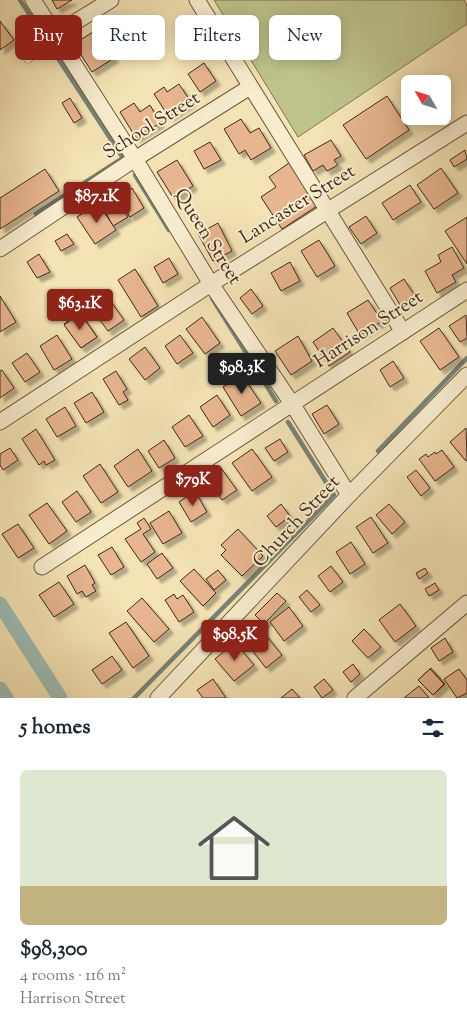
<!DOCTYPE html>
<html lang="en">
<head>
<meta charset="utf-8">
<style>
	body { margin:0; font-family:"Sorts Mill Goudy",serif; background:#f2f2f3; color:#1f2937; height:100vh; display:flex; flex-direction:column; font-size:19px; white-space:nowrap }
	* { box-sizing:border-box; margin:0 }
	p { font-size:16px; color:#747a83 }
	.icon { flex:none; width:28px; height:28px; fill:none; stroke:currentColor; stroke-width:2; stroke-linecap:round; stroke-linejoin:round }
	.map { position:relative; height:698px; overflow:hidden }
	.drawer { display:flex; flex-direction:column; background:#fff; flex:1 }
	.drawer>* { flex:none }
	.banner { position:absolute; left:15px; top:15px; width:438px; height:45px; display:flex; gap:10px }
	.needle { width:32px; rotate:309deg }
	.controls { position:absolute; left:401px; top:75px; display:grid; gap:10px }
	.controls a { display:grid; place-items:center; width:50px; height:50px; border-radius:8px; background:#fff; box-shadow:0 2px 12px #0003; font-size:25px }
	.price { position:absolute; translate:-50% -42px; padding:0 11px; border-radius:5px; background:#8f2418; color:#fff; font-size:16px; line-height:32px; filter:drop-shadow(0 1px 2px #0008) }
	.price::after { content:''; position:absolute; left:50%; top:30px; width:15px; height:11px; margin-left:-8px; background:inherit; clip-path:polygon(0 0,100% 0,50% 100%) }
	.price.current { background:#222; color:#fff }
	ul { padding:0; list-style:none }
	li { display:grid; align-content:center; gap:10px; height:265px; padding:0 20px }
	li+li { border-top:1px solid #e0e1e3 }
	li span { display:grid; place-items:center; height:155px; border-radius:8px; color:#555 }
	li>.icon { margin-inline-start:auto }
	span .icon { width:90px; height:90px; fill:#fffc; stroke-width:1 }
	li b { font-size:21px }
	h2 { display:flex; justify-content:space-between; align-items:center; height:60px; padding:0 20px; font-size:21px }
	.tag { padding:0 18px; border-radius:8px; background:#fff; box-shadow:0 2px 12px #0003; font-size:18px; line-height:45px }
	.tag.current { background:#8f2418; color:#fff }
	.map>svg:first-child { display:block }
	.green { fill:#bec38c; stroke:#7f7752 }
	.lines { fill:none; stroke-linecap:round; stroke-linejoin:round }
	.stream { stroke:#788377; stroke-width:4.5 }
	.canal { stroke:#9ebdb5; stroke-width:15 }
	.building { fill:#e7b58f; stroke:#402b19; filter:url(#shadow) }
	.lane-casing { stroke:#6d5940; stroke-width:9 }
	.street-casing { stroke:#6d5940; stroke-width:17 }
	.lane { stroke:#f8edcf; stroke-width:8 }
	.street { stroke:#f8edcf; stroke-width:15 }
	.labels { text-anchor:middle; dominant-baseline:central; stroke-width:4; stroke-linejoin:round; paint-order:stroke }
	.street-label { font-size:19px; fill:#402b19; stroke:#f8edcf }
</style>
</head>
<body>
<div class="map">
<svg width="467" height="698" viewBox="0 0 467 698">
	<defs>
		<filter id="shadow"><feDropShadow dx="4.5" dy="4.5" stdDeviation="1" flood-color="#0004"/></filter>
	</defs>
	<rect width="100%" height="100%" fill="#f4e3b5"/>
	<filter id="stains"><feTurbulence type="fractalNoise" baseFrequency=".004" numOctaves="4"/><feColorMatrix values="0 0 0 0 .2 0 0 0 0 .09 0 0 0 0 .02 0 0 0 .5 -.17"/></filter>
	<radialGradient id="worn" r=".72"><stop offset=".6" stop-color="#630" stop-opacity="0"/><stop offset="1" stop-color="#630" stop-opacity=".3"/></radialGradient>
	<polygon class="green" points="214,0 464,0 467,6 467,24 298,137"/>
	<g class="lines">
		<g class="stream">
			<polyline points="20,0 123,158 36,214"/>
			<polyline points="135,175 169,230"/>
			<polyline points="212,298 276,401"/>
			<polyline points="378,451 467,358"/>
			<polyline points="134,698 334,495 288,422"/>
		</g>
		<g class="canal">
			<polyline points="0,604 60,698"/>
			<polyline points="0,689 6,698"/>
		</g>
	</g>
	<g class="building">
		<polygon points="52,0 72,0 57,9"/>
		<polygon points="121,18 124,23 131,18 143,37 125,48 110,25"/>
		<polygon points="0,21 14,40 0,50"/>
		<polygon points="96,30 114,58 92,72 74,44"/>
		<polygon points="204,63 216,81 200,92 188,74"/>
		<polygon points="179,84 191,102 169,117 154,94 164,87 167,92"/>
		<polygon points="387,96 409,130 366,159 343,125"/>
		<polygon points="70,98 82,118 74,123 62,103"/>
		<polygon points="134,103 140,112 150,105 160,123 136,138 120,112"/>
		<polygon points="241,119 250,133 259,128 271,148 251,160 245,150 239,154 224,129"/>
		<polygon points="331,140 341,156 334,160 338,165 327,171 323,165 313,171 304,155"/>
		<polygon points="210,142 221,160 204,169 194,151"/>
		<polygon points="465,150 467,159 454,167 450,160"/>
		<polygon points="177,160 193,186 174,199 157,172"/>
		<polygon points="289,163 317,206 282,229 261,197 276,187 269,177"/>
		<polygon points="441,168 458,193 434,209 417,185"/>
		<polygon points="45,169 59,191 0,229 0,198"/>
		<polygon points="410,185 421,202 393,220 382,203"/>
		<polygon points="132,188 144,208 130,217 118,197"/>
		<polygon points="116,197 128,217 113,226 102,206"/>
		<polygon points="100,206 116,230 95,244 77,217 91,208 93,211"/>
		<polygon points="366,216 377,233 361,244 349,227"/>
		<polygon points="467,217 467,264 445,231"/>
		<polygon points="218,223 232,251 213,261 198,234"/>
		<polygon points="67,234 74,244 61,251 55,241"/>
		<polygon points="319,240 335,266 317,277 301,251"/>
		<polygon points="452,247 464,268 452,275 456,282 437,293 425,271 441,262 438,255"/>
		<polygon points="39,254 50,272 37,278 27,262"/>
		<polygon points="169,258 178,274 163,283 154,267"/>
		<polygon points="290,262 300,281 281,291 271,273"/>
		<polygon points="135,269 158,306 141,317 118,280"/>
		<polygon points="404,279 415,296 400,305 390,288"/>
		<polygon points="251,289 263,306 252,314 240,298"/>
		<polygon points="105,293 124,320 108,331 88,304"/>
		<polygon points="0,296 16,322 0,332"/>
		<polygon points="368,300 382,321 360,335 347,313"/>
		<polygon points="80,312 97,337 81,348 64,324"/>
		<polygon points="80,313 97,337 81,348 64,325"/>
		<polygon points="466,315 467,338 460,342 449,326"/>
		<polygon points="202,317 220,343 205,354 186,329"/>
		<polygon points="333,328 350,352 329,366 313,342"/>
		<polygon points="439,328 459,357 440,370 420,341"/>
		<polygon points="57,335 72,359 54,370 40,346"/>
		<polygon points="180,335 193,353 177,364 165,346"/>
		<polygon points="298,336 312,361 291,375 275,351"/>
		<polygon points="145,347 160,368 145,380 129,359"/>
		<polygon points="27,353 40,372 25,382 12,363"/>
		<polygon points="393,361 404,378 390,387 380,370"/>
		<polygon points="2,370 14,388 0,398 0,371"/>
		<polygon points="116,371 127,389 123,392 128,400 119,405 103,379"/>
		<polygon points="242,375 261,403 241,416 223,387"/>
		<polygon points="92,392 104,412 86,423 74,403"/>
		<polygon points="217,395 230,415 213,427 200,407"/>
		<polygon points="327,405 339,424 324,434 312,414"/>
		<polygon points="65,407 76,426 57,437 46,419"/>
		<polygon points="189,415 203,436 185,447 172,427"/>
		<polygon points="466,428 467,459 466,461 450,442"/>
		<polygon points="36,429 55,460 46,465 44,461 39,465 22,439"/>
		<polygon points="280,439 288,452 274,461 265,448"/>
		<polygon points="164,440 175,458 159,468 148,451"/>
		<polygon points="10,448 18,460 3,470 0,465 0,454"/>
		<polygon points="138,449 152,471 128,487 114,466"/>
		<polygon points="252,449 272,477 252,491 232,463"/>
		<polygon points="442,450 454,467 435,481 419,459 426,454 428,457 435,452 436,454"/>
		<polygon points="100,464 118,492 101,503 83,476"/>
		<polygon points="221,468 237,490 222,500 206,479"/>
		<polygon points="416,470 430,488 421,496 407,477"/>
		<polygon points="77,491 91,512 76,522 62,502"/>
		<polygon points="195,491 207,512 191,522 179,502"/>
		<polygon points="47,503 67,531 49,544 29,515"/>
		<polygon points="281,504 290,516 276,527 267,516"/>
		<polygon points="389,504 405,522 392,534 376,515"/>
		<polygon points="169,511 182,533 163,544 150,523"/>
		<polygon points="371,517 388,543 373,553 356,527"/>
		<polygon points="144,518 151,529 143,534 155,552 141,562 125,539 141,529 137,523"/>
		<polygon points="18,524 34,548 18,558 2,534"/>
		<polygon points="238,529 263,556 242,576 221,555 226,550 221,545"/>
		<polygon points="351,542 365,564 350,574 336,552"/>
		<polygon points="112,547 124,567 111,575 98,555"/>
		<polygon points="162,553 173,568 157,579 147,564"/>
		<polygon points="85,565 95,583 92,585 96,591 86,597 82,591 77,594 67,576"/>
		<polygon points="331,566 343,582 330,592 318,576"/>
		<polygon points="425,568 428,573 419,579 416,573"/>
		<polygon points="194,569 216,593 203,606 180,581"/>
		<polygon points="218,570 226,580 214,590 206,579"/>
		<polygon points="59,582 74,604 54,617 39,595"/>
		<polygon points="435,583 439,590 429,596 425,589"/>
		<polygon points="307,590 320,605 311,612 299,597"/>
		<polygon points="277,593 286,601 264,624 255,615"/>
		<polygon points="174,594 177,599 183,595 194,612 179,622 165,600"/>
		<polygon points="142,598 169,629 154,642 127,611"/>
		<polygon points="400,604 416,626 395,642 379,620"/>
		<polygon points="289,607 303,626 284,641 270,622"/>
		<polygon points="126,622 149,656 133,668 109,633"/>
		<polygon points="261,629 282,655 266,668 244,640"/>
		<polygon points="364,629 381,647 368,658 352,641"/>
		<polygon points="445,638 453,652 439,661 431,648"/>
		<polygon points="235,642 254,665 234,681 215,659"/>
		<polygon points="112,656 122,670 102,684 92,670"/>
		<polygon points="353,664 360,674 351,682 343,672"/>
		<polygon points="431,668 445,684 433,695 419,679"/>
		<polygon points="430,669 444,684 433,695 418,680"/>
		<polygon points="459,669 467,680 467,693 457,698 444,679"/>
		<polygon points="213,679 226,698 203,698 197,690"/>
		<polygon points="324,679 333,690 322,698 314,687"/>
		<polygon points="419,686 429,698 404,698"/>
		<polygon points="292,689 300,698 281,698"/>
	</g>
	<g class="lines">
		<g class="lane-casing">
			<polyline id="lane" points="28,59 56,34"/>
		</g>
		<g class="street-casing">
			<g id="street">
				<polyline points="33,0 135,159 211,284 293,405 349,495"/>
				<polyline points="197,0 403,332"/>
				<polyline points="56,34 111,0"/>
				<polyline points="0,249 135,159 250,87"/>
				<polyline points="0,422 211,284 467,123"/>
				<polyline points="42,567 467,290"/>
				<polyline points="158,698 349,495 467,375"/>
				<polyline points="355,698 467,603"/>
			</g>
		</g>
		<use href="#lane" class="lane"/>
		<use href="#street" class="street"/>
	</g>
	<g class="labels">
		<g class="street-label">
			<text transform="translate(152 126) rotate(-32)">School Street</text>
			<text transform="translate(298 205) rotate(-32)">Lancaster Street</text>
			<text transform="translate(207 237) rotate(58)">Queen Street</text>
			<text transform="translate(369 330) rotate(-33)">Harrison Street</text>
			<text transform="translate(297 522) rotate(-47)">Church Street</text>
		</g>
	</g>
	<rect width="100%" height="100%" filter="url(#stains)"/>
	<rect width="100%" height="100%" fill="url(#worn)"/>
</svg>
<div class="controls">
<a><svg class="needle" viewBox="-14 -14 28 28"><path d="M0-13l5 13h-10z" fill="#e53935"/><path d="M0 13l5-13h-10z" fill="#747a83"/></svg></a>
</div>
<b class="price" style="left:97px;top:224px">$87.1K</b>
<b class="price" style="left:80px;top:331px">$63.1K</b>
<b class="price current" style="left:242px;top:395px">$98.3K</b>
<b class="price" style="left:193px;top:507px">$79K</b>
<b class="price" style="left:235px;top:662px">$98.5K</b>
<div class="banner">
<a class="tag current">Buy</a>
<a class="tag">Rent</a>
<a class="tag">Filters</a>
<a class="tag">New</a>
</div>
</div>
<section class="drawer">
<h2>5 homes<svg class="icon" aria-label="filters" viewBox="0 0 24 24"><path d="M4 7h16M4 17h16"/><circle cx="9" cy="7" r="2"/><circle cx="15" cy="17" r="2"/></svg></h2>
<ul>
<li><span style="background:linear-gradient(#dfe7d0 75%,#c2b280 0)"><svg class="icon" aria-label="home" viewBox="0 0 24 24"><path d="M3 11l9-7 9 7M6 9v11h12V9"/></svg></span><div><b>$98,300</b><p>4 rooms · 116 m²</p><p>Harrison Street</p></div></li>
</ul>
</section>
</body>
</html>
